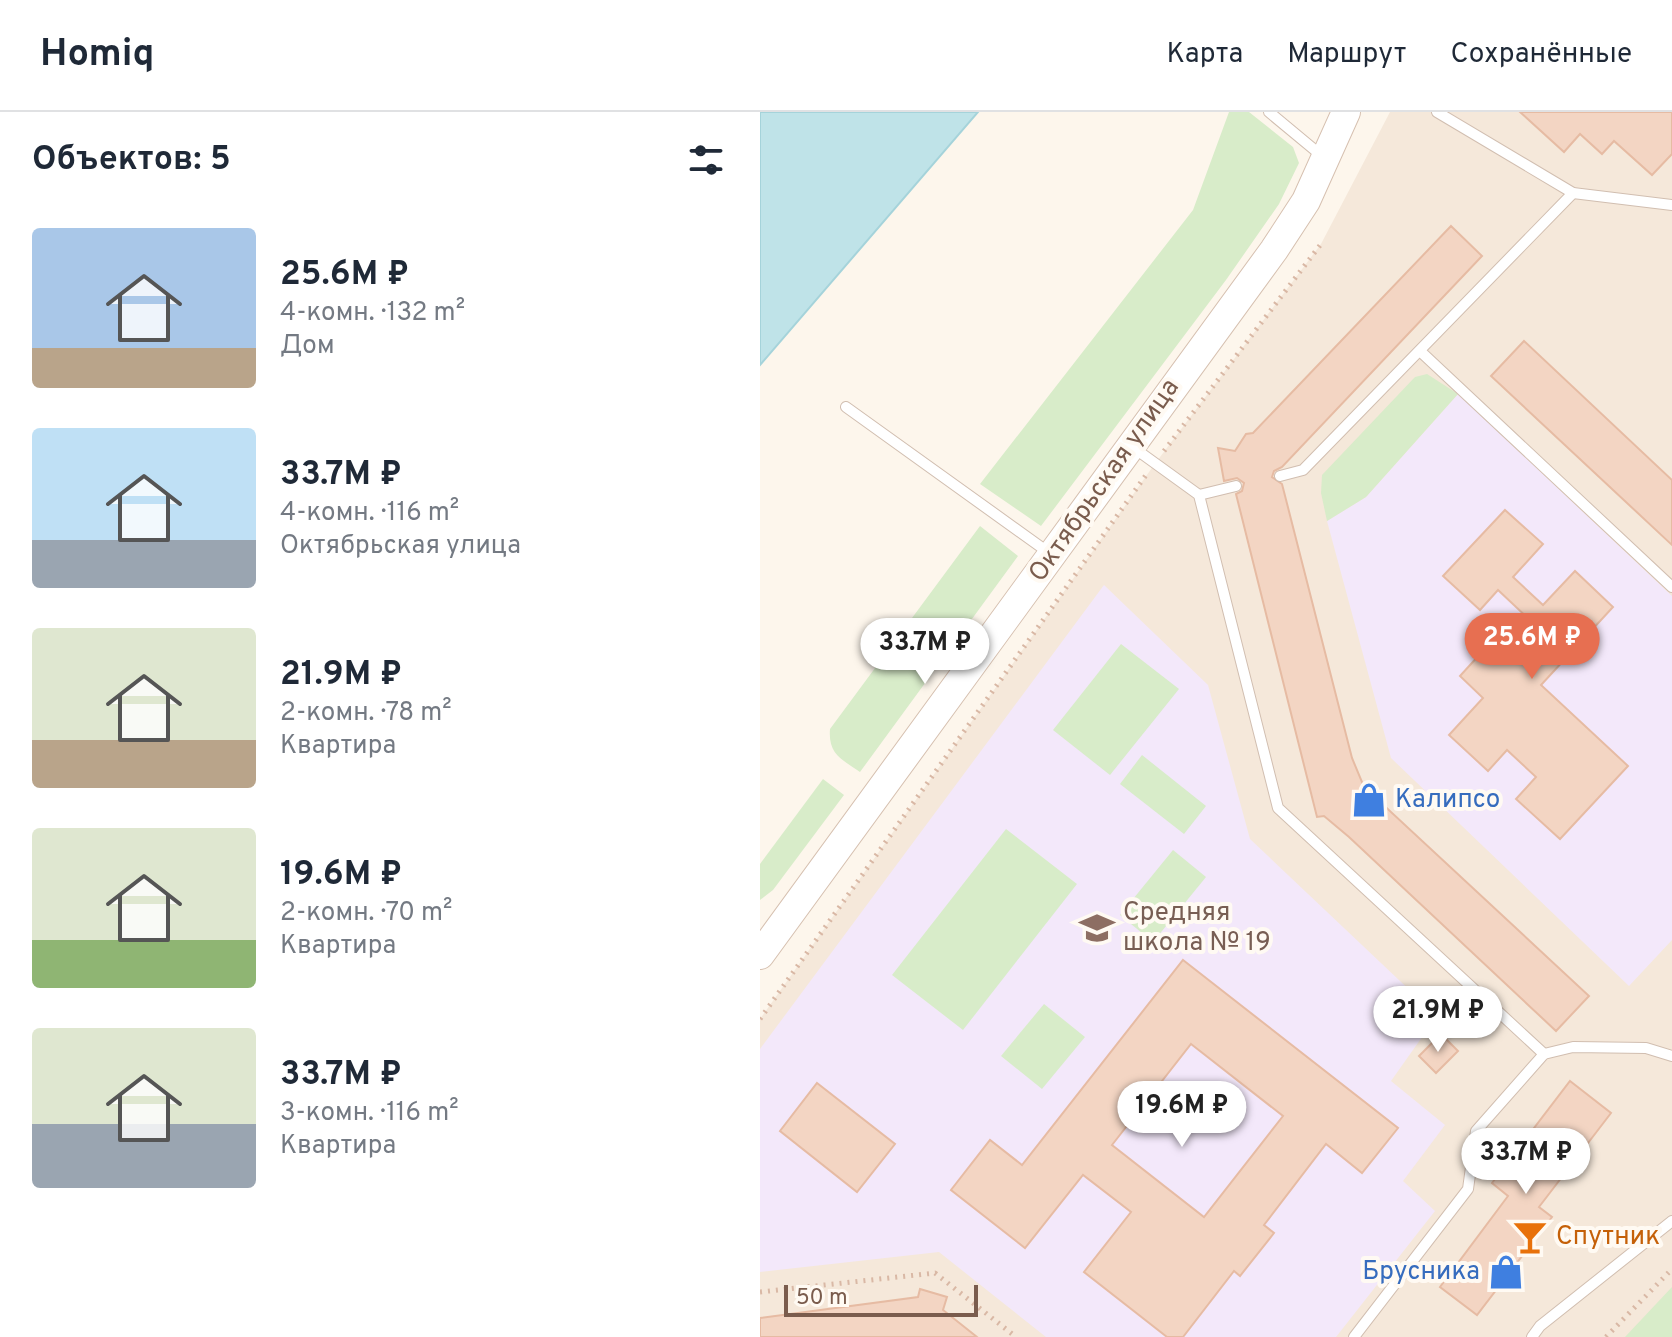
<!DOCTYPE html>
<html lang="ru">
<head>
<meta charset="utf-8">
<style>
	body { margin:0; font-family:Overpass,sans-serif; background:#f6f6f7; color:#1f2937; height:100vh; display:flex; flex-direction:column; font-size:30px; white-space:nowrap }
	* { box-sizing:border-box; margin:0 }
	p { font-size:26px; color:#747a83 }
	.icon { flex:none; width:44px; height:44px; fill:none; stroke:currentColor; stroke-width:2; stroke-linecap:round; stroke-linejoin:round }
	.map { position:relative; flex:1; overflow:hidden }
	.details { display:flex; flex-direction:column; background:#fff; width:760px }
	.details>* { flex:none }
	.scale { position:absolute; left:24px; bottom:20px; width:194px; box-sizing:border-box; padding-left:8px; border:4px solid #7a5c4d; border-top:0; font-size:22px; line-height:28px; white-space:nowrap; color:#7a5c4d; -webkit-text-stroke:6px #fffaf3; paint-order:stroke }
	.price { position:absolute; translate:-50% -68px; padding:0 18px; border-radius:28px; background:#fff; color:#222; font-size:26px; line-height:52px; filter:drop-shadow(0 2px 4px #0008) }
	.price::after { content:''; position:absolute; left:50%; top:48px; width:24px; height:18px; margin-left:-12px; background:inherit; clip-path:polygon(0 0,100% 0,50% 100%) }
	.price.current { background:#e76f51; color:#fff }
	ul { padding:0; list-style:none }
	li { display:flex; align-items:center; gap:24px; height:200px; padding:0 32px }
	li span { display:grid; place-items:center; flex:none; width:224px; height:160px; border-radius:8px; color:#555 }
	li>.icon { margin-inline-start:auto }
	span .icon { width:96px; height:96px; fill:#fffc; stroke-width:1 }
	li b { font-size:34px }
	h2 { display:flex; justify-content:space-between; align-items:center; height:96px; padding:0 32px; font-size:34px }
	header { display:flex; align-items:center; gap:48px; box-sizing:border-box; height:112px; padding:0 40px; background:#fff; border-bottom:2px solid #e0e1e3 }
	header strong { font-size:38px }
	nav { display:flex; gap:44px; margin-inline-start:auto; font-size:28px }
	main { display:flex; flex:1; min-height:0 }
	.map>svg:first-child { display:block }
	.residential { fill:#f5e8da }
	.education { fill:#f3e8fa }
	.green { fill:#d8ecc9 }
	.water { fill:#bfe3e8; stroke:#a5d3da; stroke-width:2 }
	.building { fill:#f3d5c3; stroke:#e6bba3; stroke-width:2; fill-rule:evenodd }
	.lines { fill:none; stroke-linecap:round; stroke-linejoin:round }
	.lane-casing { stroke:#d1beb0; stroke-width:12 }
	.secondary-casing { stroke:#d6c0b0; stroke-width:30 }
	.path { stroke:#d9b8a5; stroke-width:5; stroke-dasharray:2 6; stroke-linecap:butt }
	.lane { stroke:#fff; stroke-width:10 }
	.secondary { stroke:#fff; stroke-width:28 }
	.labels { text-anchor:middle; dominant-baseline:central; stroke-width:8; stroke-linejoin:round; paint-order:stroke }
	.street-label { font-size:26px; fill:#7a5c4d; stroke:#fffaf3 }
	.shop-label { font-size:26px; fill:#366cbe; stroke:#fffaf3; text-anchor:start }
	.education-label { font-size:26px; fill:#785e54; stroke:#fffaf3; text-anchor:start }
	.food-label { font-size:26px; fill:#c56008; stroke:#fffaf3; text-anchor:start }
</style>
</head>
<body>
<header>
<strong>Homiq</strong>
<nav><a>Карта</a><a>Маршрут</a><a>Сохранённые</a></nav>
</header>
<main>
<section class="details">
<h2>Объектов: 5<svg class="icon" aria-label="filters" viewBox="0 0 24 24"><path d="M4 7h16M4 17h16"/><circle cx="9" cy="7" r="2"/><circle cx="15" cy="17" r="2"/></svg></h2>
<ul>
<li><span style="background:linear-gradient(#a9c7e8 75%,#b9a48a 0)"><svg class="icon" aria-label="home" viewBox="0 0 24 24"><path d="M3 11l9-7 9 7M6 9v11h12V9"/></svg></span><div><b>25.6M ₽</b><p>4-комн. · 132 m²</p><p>Дом</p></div></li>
<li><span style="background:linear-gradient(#bfe0f5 70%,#9aa5b1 0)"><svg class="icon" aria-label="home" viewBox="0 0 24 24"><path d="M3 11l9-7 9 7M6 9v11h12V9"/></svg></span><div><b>33.7M ₽</b><p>4-комн. · 116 m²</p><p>Октябрьская улица</p></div></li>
<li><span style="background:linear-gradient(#dfe7d0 70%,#b9a48a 0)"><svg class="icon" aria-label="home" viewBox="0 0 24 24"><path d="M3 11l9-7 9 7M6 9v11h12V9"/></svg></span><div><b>21.9M ₽</b><p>2-комн. · 78 m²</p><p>Квартира</p></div></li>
<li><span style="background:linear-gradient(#dfe7d0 70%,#8fb573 0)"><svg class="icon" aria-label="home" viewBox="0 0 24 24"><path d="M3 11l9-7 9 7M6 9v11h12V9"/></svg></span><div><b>19.6M ₽</b><p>2-комн. · 70 m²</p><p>Квартира</p></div></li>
<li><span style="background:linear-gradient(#dfe7d0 60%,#9aa5b1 0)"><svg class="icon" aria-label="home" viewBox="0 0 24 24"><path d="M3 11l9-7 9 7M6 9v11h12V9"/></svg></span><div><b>33.7M ₽</b><p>3-комн. · 116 m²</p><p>Квартира</p></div></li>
</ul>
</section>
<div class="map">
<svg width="912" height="1225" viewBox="0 0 912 1225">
	<rect width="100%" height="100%" fill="#fdf6ec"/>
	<polygon class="residential" points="630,0 912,0 912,1225 0,1225 0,907 394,353 561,132"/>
	<g class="education">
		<polygon points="698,282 912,484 912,828 869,874 631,646 567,409 606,385"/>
		<polygon points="344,473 448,573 490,727 677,904 631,969 685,1013 643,1069 675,1099 576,1225 286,1225 179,1140 0,1160 0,937"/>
	</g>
	<g class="green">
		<polygon points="469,0 489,0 533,35 539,51 519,92 466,168 281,414 220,372 433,98"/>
		<polygon points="667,262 698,282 606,385 567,409 561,381 562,363 655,265"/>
		<path d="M220,414L258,444L100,660C81,647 68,642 70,617Z"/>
		<polygon points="361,532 419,577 350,663 293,618"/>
		<polygon points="382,643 446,694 424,722 360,672"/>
		<polygon points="63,667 84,683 13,778 0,788 0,752"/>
		<polygon points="246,717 317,772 203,918 132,863"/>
		<polygon points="413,738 446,765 393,830 360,803"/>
		<polygon points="284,892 325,925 282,977 241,944"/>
		<polygon points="912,1175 912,1225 865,1225"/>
	</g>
	<polygon class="water" points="0,0 218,0 0,253"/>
	<g class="building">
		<polygon points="760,0 912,0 912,42 892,63 854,29 842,42 820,22 804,40"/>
		<polygon points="691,114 722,144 522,355 514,359 512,365 522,372 592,646 604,675 829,884 796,919 589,725 564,704 557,705 476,382 482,379 484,371 477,366 464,369 458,336 475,339 486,322 493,321"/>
		<polygon points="764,229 912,368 912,433 731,264"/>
		<polygon points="745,398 783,432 753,465 783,493 815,459 853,495 781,573 868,654 800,727 756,687 776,665 747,638 728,659 689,623 723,586 700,564 732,529 744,539 771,509 738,478 720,498 683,464"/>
		<path d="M423,848L638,1016L602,1061L566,1032L504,1113L514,1121L480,1164L474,1159L423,1225H407L324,1160L371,1100L323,1063L265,1136L191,1078L230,1028L262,1053ZM431,932L523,1004L444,1105L352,1033Z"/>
		<polygon points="681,922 698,939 676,961 659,944"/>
		<polygon points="810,969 851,1001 779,1095 792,1105 717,1203 680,1175 748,1084 732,1071"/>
		<polygon points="57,971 135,1032 97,1080 20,1019"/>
		<polygon points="160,1177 187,1185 183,1198 217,1225 0,1225 0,1206 158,1185"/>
	</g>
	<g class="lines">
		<g class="lane-casing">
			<g id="lane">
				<polyline points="509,0 562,44"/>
				<polyline points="677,0 813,81 912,93"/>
				<polyline points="660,239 912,475"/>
				<polyline points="86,295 292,443"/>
				<polyline points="374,336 439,383 518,696 784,942"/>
				<polyline points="520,364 543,358 813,81"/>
				<polyline points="439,383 476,374"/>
				<polyline points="594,1225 708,1077 716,1019 784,942 813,935 886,936 912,944"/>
				<polyline points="772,1225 780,1214 912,1109"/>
			</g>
		</g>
		<g class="secondary-casing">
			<polyline id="secondary" points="0,843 514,138 546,89 586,0"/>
		</g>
		<g class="path">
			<polyline points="404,339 561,132"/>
			<polyline points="0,907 386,363"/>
			<polyline points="0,1180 175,1161 256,1225"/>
			<polyline points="846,1225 912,1157"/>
		</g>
		<use href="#lane" class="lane"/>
		<use href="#secondary" class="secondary"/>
	</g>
	<defs>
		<g id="shop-bare" transform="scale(2.76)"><path d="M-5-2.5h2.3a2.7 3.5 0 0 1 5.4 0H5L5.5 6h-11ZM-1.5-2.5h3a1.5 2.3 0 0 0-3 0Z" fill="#3f7fe0" stroke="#fffaf3" stroke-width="2.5" paint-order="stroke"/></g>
		<g id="school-bare" transform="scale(2.76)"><path d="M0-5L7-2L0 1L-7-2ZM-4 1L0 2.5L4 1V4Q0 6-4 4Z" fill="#8d6e63" stroke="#fffaf3" stroke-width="2.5" paint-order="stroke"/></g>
		<g id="bar-bare" transform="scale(2.76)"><path d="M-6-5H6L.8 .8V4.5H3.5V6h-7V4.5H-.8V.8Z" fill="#e8710a" stroke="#fffaf3" stroke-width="2.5" paint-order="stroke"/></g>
	</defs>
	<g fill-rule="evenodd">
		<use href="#shop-bare" x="609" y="688"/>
		<use href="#school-bare" x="337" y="816"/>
		<use href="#bar-bare" x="770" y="1125"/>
		<use href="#shop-bare" x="746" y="1160"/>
	</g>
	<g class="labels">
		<g class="street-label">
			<text transform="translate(345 369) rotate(-55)">Октябрьская улица</text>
		</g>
		<g class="shop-label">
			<text x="635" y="688">Калипсо</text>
			<text x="720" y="1160" text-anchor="end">Брусника</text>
		</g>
		<g class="education-label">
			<text x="363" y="801">Средняя<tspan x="363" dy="30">школа № 19</tspan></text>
		</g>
		<g class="food-label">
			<text x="796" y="1125">Спутник</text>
		</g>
	</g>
</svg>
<div class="scale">50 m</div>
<b class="price current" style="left:772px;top:569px">25.6M ₽</b>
<b class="price" style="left:165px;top:574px">33.7M ₽</b>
<b class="price" style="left:678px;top:942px">21.9M ₽</b>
<b class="price" style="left:422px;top:1037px">19.6M ₽</b>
<b class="price" style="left:766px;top:1084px">33.7M ₽</b>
</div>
</main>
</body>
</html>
